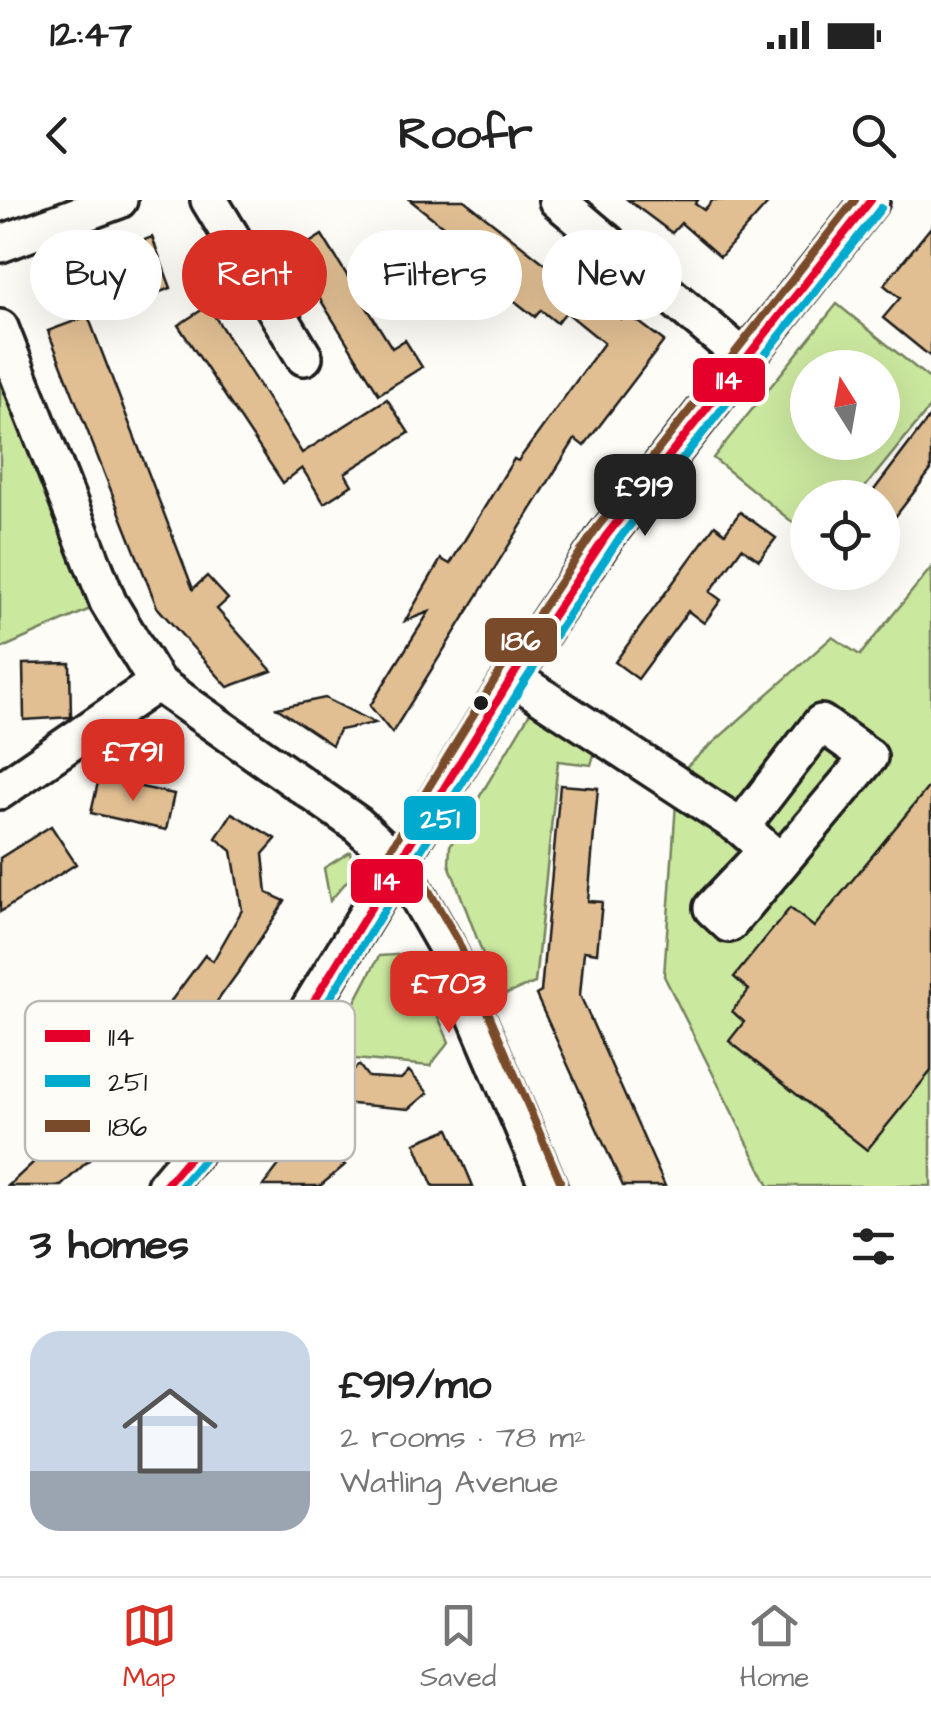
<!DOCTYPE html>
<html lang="en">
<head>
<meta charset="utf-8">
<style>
	body { margin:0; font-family:"Architects Daughter",sans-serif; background:#f6f6f6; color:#222; height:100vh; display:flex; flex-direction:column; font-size:38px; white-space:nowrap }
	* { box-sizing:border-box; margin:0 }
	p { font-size:32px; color:#767676 }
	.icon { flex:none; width:55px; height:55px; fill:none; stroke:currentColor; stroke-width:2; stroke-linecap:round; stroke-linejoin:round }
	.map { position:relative; height:986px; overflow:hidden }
	.sheet { display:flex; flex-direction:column; background:#fff; flex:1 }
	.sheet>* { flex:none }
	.guide { position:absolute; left:30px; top:30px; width:872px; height:90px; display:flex; gap:20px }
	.needle { width:65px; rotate:349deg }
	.controls { position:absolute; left:790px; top:150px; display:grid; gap:20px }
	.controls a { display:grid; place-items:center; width:110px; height:110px; border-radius:50%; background:#fff; box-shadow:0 10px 40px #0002; font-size:50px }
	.price { position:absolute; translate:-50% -85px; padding:0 22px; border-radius:20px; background:#d93025; color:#fff; font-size:32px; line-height:65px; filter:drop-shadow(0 2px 5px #0008) }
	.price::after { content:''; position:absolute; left:50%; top:60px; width:30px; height:22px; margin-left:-15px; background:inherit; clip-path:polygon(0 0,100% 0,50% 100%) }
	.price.on { background:#222; color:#fff }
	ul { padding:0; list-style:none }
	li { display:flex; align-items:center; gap:30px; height:250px; padding:0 30px }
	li+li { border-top:2px solid #e0e0e0 }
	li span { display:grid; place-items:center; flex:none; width:280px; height:200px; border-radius:30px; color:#555 }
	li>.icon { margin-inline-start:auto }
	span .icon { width:120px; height:120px; fill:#fffc; stroke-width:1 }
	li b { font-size:42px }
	h2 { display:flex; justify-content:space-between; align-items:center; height:120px; padding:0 30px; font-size:42px }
	.chip { padding:0 35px; border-radius:45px; background:#fff; box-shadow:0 10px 40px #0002; font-size:35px; line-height:90px }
	.chip.on { background:#d93025; color:#fff }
	.status { display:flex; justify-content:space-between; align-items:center; height:70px; padding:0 50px; background:#fff; direction:ltr }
	.status svg { height:28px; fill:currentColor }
	header { display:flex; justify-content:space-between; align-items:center; height:130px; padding:0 30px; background:#fff; font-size:45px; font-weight:700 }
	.menu { display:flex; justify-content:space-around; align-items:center; height:140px; border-top:2px solid #e0e0e0; background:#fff; font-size:28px; color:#767676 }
	.menu a { display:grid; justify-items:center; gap:5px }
	.menu .on { color:#d93025 }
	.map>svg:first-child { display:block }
	.green { fill:#cbe89f; stroke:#74825e; stroke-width:2.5; fill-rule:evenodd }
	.building { fill:#e1bf93; stroke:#1c1c1c; stroke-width:2.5 }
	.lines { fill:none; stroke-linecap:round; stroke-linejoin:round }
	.minor-casing { stroke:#1c1c1c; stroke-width:42 }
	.minor { stroke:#fdfcf7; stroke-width:35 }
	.bus-1-casing { stroke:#fdfcf7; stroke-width:15 }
	.bus-2-casing { stroke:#fdfcf7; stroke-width:15 }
	.bus-3-casing { stroke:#fdfcf7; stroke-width:15 }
	.bus-1 { stroke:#e4002b; stroke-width:8 }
	.bus-2 { stroke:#00a9ce; stroke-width:8 }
	.bus-3 { stroke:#7a4b2a; stroke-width:8 }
	.bus-dot { fill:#1c1c1c; stroke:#fdfcf7; stroke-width:4 }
	.key { fill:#fdfcf7; stroke:#bab9b5; stroke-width:2.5 }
	.key-label { font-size:28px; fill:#1c1c1c }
	.line-badge { stroke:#fdfcf7; stroke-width:4 }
	.badge-label { font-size:28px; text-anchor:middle; font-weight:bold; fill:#fff }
</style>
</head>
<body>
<div class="status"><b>12:47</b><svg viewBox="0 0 49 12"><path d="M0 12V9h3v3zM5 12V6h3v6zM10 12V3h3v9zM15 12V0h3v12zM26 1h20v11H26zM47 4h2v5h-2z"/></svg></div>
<header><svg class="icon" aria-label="back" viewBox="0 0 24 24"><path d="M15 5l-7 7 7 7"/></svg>Roofr<svg class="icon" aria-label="search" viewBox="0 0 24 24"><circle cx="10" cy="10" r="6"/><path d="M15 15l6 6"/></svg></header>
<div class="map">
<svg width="931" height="986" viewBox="0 0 931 986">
	<rect width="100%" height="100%" fill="#fdfcf7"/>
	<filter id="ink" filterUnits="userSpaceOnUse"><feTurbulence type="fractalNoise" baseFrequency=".01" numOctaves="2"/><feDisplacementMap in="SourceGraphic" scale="20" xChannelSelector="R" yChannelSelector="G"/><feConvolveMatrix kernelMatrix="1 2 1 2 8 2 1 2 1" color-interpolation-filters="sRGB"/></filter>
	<g filter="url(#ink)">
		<g class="green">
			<path d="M837,104L931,180V206L857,297L808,298L807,334L713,258ZM808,168H882V242H808Z"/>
			<polygon points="0,126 106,402 0,449"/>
			<polygon points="931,368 931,986 769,986 664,776 678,574 832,437 860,455"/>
			<polygon points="534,506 596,548 591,565 558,561 535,783 499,797 449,664 450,646"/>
			<polygon points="350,652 354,673 330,701 324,668"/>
			<polygon points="411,754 449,842 430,866 344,858 333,844 379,756"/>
		</g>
		<g class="building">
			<polygon points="410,0 464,0 586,96 588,94 622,119 627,113 664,141 584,246 575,239 392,533 370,506 429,412 405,421 441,359 450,364 514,259 518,261 604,143 566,112 557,123 541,110 535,117 469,65 478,54"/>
			<polygon points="628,0 698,0 695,4 704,10 713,0 771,0 720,57 681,23 672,33"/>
			<polygon points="931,27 931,157 883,118 900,98 884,85"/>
			<polygon points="322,35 392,148 405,140 422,167 379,194 292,54"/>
			<polygon points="152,37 171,88 141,99 135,84 83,104 70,68"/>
			<polygon points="208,106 302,253 387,199 409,233 345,273 352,285 324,303 302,268 283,283 178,125"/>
			<polygon points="88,116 193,389 207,376 228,399 217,409 272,471 228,487 157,407 48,131"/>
			<polygon points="931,215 931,270 882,334 882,298 868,298"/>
			<polygon points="740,312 776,338 759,360 742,348 710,392 721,400 704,423 688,411 638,479 615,462 715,325 725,333"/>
			<polygon points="70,463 71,517 24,520 23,464"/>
			<polygon points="325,498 375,523 339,530 332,545 277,508"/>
			<polygon points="99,578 174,594 166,630 91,613"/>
			<polygon points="931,584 931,871 867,950 729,841 744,822 732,811 749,790 734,777 790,708 814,727"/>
			<polygon points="560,585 598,588 588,701 602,702 597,753 584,751 580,795 665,986 623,986 536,795 541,792"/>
			<polygon points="232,613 276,639 263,654 267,693 285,701 242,767 128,924 61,986 8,986 77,922 69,913 104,865 117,874 205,755 213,761 242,710 232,651 216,638"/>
			<polygon points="51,626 76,664 0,712 0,658"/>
			<polygon points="359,865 368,877 401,879 409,871 428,893 409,909 328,902 339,889 336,885"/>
			<polygon points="315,918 344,940 333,955 345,965 320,986 263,986"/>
			<polygon points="449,929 473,986 433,986 415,943"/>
		</g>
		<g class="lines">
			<g class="minor-casing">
				<g id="minor">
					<polyline points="209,0 304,157"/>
					<polyline points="557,0 744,158"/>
					<polyline points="0,44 119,0"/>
					<polyline points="0,128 108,402 157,483 357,624 398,662 446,746 548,986"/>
					<polyline points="512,477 741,627 821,523 869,557 729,724 712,708 767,650 741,627"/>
					<polyline points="0,591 157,483"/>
					<polyline points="165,986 293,835 512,477 606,336 871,0"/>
				</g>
			</g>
			<use href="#minor" class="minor"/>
			<g class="bus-1-casing">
				<polyline id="bus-1" points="165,986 293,835 512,477 606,336 871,0"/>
			</g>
			<g class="bus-2-casing">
				<polyline id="bus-2" points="181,986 303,842 523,484 616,343 881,8"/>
			</g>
			<g class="bus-3-casing">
				<g id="bus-3">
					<polyline points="387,655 501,470 596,329 855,0"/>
					<polyline points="409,656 458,741 560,981"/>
				</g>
			</g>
			<use href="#bus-1" class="bus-1"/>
			<use href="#bus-2" class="bus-2"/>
			<use href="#bus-3" class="bus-3"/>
		</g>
	</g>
	<circle class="bus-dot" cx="481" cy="503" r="9"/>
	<rect x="25" y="801" width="330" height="160" rx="15" class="key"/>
	<rect x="45" y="830" width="45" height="12" fill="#e4002b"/>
	<rect x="45" y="875" width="45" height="12" fill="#00a9ce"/>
	<rect x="45" y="920" width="45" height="12" fill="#7a4b2a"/>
	<g class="key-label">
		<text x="108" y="846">114</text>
		<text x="108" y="891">251</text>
		<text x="108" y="936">186</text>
	</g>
	<g class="line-badge">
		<rect x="691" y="156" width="76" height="48" rx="10" fill="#e4002b"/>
		<rect x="483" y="416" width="76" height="48" rx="10" fill="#7a4b2a"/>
		<rect x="402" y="594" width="76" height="48" rx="10" fill="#00a9ce"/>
		<rect x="349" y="657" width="76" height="48" rx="10" fill="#e4002b"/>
	</g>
	<g class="badge-label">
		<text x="729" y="189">114</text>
		<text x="521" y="450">186</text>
		<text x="440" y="628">251</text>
		<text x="387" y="690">114</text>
	</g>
</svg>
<div class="controls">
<a><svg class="needle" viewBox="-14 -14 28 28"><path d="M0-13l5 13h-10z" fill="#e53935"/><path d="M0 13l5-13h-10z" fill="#767676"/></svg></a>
<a><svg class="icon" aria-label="locate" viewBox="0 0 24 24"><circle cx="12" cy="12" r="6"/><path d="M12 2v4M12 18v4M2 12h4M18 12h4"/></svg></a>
</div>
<b class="price on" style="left:645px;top:339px">£919</b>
<b class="price" style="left:133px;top:604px">£791</b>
<b class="price" style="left:449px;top:836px">£703</b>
<div class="guide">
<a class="chip">Buy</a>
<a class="chip on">Rent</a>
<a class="chip">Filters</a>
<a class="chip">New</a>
</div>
</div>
<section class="sheet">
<h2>3 homes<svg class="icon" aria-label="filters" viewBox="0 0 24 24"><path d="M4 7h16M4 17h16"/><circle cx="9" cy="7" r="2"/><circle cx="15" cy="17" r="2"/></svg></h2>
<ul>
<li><span style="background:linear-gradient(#c9d6e8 70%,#9aa5b1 0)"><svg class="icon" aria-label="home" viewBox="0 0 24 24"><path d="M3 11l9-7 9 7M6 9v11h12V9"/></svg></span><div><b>£919/mo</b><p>2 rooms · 78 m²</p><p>Watling Avenue</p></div></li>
</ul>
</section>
<nav class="menu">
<a class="on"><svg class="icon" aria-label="map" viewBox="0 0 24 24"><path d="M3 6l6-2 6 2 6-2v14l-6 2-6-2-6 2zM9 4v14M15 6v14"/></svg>Map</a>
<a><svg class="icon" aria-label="saved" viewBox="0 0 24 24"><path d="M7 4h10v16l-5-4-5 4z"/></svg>Saved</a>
<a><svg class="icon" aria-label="home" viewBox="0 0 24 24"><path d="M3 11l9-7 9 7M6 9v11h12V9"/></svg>Home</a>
</nav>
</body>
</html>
